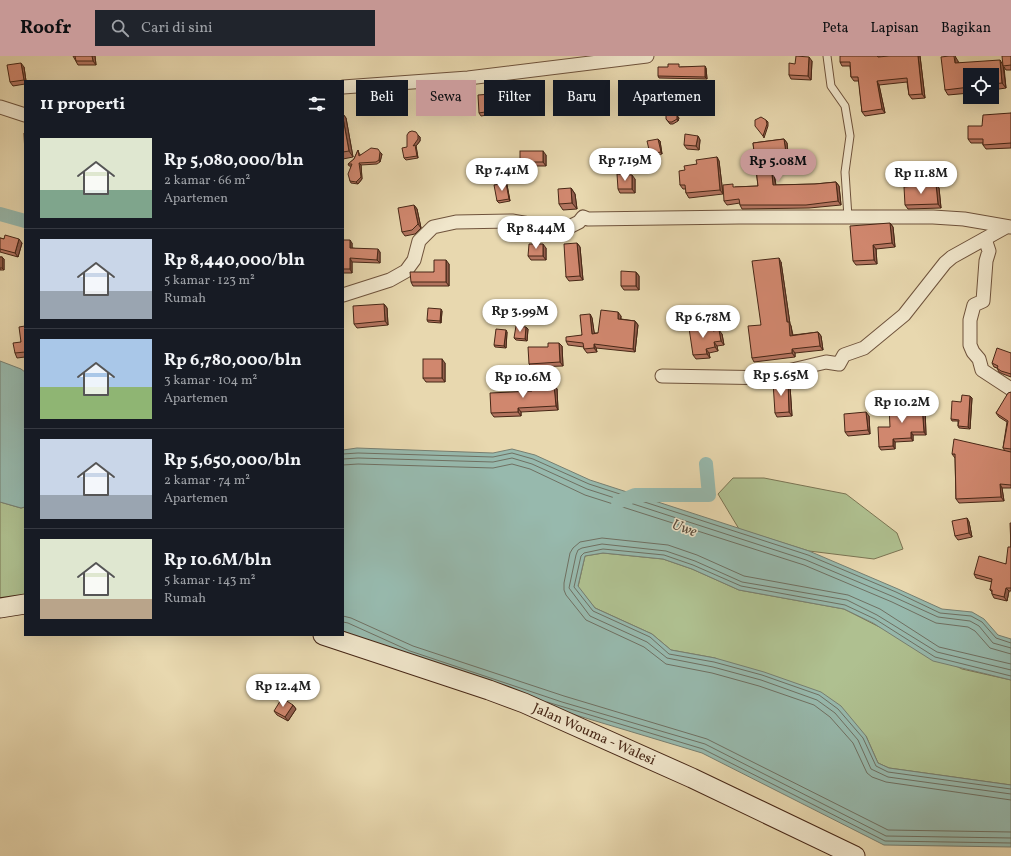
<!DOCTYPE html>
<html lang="id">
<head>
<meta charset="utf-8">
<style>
	body { margin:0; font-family:Vollkorn,serif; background:#20242c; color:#f1f3f6; height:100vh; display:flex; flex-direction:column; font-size:15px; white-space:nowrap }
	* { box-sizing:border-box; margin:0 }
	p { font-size:13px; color:#9ea1a6 }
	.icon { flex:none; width:22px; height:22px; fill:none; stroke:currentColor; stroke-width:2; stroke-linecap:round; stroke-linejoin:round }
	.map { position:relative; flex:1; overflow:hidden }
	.side { position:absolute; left:24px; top:24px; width:320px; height:556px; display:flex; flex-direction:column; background:#171b24; border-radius:0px; box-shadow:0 4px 16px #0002 }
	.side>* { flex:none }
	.hud { position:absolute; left:356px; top:24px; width:380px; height:36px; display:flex; gap:8px }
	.fabs { position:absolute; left:963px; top:12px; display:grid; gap:8px }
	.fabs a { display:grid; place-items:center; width:36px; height:36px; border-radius:0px; background:#171b24; box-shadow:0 4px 16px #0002; font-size:20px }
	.price { position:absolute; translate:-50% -34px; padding:0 9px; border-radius:14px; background:#fff; color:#222; font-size:13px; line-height:26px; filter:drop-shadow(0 1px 2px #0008) }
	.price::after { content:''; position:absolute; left:50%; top:24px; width:12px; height:9px; margin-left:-6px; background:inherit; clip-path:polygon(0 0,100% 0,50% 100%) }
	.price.selected { background:#c59692; color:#111 }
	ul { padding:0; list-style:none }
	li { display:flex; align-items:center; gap:12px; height:100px; padding:0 16px }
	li+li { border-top:1px solid #363941 }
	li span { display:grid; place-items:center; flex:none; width:112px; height:80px; border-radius:0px; color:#555 }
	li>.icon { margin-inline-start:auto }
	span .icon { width:48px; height:48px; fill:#fffc; stroke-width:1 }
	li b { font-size:17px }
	h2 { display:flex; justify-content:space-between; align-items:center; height:48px; padding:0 16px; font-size:17px }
	.tag { padding:0 14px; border-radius:0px; background:#171b24; box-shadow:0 4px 16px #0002; font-size:14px; line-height:36px }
	.tag.selected { background:#c59692; color:#111 }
	header { display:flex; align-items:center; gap:24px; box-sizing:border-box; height:56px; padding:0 20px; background:#c59692; color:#111 }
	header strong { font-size:19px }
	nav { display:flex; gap:22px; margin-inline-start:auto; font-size:14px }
	.search { width:280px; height:36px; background:#20242c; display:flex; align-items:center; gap:10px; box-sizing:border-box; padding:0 14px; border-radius:0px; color:#9ea1a6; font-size:15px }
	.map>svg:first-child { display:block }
	.green { fill:#afc090; stroke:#7b7453 }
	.water { fill:#97b9ad; stroke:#777f71 }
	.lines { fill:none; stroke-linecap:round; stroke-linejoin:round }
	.shore { stroke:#6f7062; stroke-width:1 }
	.canal { stroke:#97b9ad; stroke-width:14 }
	.lane-casing { stroke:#6f533c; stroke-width:9 }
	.street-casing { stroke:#6f533c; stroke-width:15 }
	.secondary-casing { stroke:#472716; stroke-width:21 }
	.lane { stroke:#f0e6cb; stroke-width:7 }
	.street { stroke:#f0e6cb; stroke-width:13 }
	.secondary { stroke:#f0e6cb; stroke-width:19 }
	.wall { fill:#b3745f; stroke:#472716 }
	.shaded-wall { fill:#925e4d; stroke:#472716 }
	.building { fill:#d0876e; stroke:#472716 }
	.labels { text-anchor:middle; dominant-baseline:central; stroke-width:3; stroke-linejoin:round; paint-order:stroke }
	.street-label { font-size:14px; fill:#472716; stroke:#f0e6cb }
	.water-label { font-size:15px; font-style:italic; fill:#5b4c3c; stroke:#f0e6cb }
</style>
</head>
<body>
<header>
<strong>Roofr</strong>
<div class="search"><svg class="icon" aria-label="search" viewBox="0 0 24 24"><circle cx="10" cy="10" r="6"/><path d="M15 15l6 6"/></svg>Cari di sini</div>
<nav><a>Peta</a><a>Lapisan</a><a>Bagikan</a></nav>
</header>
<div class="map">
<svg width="1011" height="800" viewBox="0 0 1011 800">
	<rect width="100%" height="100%" fill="#e8d8af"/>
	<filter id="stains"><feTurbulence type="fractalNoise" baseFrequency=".005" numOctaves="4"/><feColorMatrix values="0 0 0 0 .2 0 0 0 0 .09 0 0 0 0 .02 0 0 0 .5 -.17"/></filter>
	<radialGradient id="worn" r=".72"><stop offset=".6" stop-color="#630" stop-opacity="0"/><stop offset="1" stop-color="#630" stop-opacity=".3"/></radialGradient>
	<g class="green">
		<polygon points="733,422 764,422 846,438 897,477 903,493 874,503 809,495 739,473 718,438"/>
		<polygon points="0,446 21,452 25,451 25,549 0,553"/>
		<polygon points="603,497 663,503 692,513 739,534 844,553 962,613 1011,624 1011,729 889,712 878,707 866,680 715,602 671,594 652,578 595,552 578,531 585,500"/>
	</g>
	<g class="water">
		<polygon points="0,305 21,313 25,316 25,451 21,452 0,446"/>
		<polygon points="357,392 493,397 512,393 535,399 590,424 809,495 898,533 942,553 972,556 984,563 998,579 1011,583 1011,624 933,605 873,567 844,553 739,534 692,513 663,503 603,497 585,500 578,530 595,552 652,578 671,594 715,602 764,616 821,636 841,650 866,680 878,707 889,712 1011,729 1011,791 884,789 702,697 559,654 407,604 343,575 343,394"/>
	</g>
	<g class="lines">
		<g class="shore">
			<polyline points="343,398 358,397 493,401 512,397 533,403 589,428 808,499 896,536 940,557 971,560 982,566 996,582 1011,587"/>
			<polyline points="343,403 358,402 493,406 512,402 532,408 587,433 806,504 894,541 938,561 970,565 979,570 993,587 1011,592"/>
			<polyline points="343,409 358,408 493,412 512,408 530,413 585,439 804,509 892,546 936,567 968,571 975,575 990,592 1011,598"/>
			<polyline points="343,560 351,562 413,590 564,640 707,683 888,774 1011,776"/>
			<polyline points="343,566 348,567 410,595 562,646 705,688 886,780 1011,782"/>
			<polyline points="1011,608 939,591 880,553 848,539 744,520 697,499 668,489 602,482 580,486 573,492 570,497 564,527 564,534 566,539 586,564 644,591 666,608 712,617 759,630 814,649 830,661 853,687 867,717 872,721 886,726 1011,744"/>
			<polyline points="1011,614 937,596 877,559 847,544 742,526 695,505 666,495 602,488 582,492 578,494 576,499 569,532 590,560 647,586 667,602 713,611 761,624 817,644 835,657 858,684 871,713 888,721 1011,738"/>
			<polyline points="1011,620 935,601 875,563 845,549 741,530 693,509 664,499 603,493 584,497 581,500 574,531 593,555 650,581 669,598 714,606 762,619 819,639 838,653 863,682 876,710 888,716 1011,733"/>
			<polyline points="547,646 703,693 885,785 1011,787"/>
		</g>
		<g class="canal">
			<polyline points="0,158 25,165"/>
			<polyline points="618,446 635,439 709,439 706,408"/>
		</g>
		<g class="lane-casing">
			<polyline id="lane" points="827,0 831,30 845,50 850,80 845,116 848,161"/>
		</g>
		<g class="street-casing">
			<g id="street">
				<polyline points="343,31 468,22 647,0"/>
				<polyline points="0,51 25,59"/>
				<polyline points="985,183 989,195 986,205 983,245 974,249 970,264 970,289 973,296 979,303 982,314 1011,333"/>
				<polyline points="343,239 390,224 406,215 414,204 419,185 433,171 456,166 512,165 563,174 579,166 583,161 588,163 739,161 933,161 964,163 1011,171"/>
				<polyline points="662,320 776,322 792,314 826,306 839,308 844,299 864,292 904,259 945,207 952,201 1006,171"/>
			</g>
		</g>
		<g class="secondary-casing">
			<g id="secondary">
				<polyline points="0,552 25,548"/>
				<path id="s1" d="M323,579L489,634L524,647L692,722L855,800"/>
			</g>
		</g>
		<use href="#lane" class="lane"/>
		<use href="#street" class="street"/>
		<use href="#secondary" class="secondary"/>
	</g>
	<g class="wall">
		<polygon points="73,0 95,0 96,9 78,9"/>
		<polygon points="880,0 880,1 920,0 925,42 912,43 909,39 907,26 879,29 885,57 865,60 862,56 859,25 854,25 851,21 850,10 842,10 840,6"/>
		<polygon points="1011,0 1011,14 1006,14 1004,11 1006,32 992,34 992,19 970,19 970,37 948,39 945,34 958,5 958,7 1003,9"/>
		<polygon points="812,5 811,24 791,23 789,19 795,8"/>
		<polygon points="24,11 26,25 25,25 25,28 13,30 10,26"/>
		<polygon points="681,11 706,12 707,23 659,22 658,20"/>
		<polygon points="501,39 504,42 505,56 481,60 479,57"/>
		<polygon points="674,55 679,62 678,65 673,68 670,68 666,63"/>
		<polygon points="1011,57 1011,92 986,93 983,89 983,87 971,87 968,83 982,70"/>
		<polygon points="343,58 346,62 353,101 343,103"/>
		<polygon points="698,80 700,84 699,94 687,93 684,89"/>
		<polygon points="420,81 420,85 416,90 418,102 406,104 404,102"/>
		<polygon points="784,83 787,87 789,108 773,110 776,129 815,128 836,126 839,130 841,149 809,152 742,153 740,149 740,147 727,149 724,145 735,131 758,130 753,87"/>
		<polygon points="660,85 662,98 651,100 650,98"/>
		<polygon points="358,94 359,97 360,99 382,98 380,106 377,108 361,109 362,123 358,128 351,127 350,125 351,110 349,110 348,108 354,103"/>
		<polygon points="546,99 546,110 523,110 520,106"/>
		<polygon points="717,101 719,105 723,138 689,142 686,137 686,133 683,133 680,129 685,114 697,108"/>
		<polygon points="635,123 635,137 620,137 618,133"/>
		<polygon points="506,127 507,129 510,145 499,147 497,145"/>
		<polygon points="571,132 575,138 577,153 563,154 559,148"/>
		<polygon points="939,132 941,152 908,153 905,149"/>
		<polygon points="414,149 417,153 421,172 415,178 405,180 402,176"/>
		<polygon points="890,167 893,171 895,191 876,193 877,208 856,209 853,205"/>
		<polygon points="0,182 22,187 18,201 0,196"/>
		<polygon points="343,184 352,187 352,192 380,196 380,207 352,206 352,217 343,217"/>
		<polygon points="577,187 580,191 583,224 569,225 566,221"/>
		<polygon points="546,192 546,204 531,204 528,200"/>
		<polygon points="0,201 2,201 4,203 4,214 0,214"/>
		<polygon points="781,206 790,268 791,270 793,279 818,276 821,280 823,294 795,297 795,301 754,306 752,302 761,269"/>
		<polygon points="449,208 449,230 413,230 411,226 434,216"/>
		<polygon points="636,216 639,220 639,234 624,234 621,230"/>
		<polygon points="384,248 387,252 388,269 357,272 354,268"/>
		<polygon points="442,255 441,267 428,266 427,264"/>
		<polygon points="590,258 592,262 594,277 598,277 621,260 621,263 635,265 638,269 635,296 596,292 597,296 587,297 584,293 584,291 568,289 566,285 582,279"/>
		<polygon points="712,269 715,275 722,278 724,289 717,290 718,295 709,297 710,302 696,303 693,299"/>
		<polygon points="25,270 25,301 17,302 15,297 21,286"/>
		<polygon points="526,271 528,273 527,285 516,284 514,282"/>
		<polygon points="507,276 506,292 495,291 494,289"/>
		<polygon points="562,290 563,310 532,311 529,308"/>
		<polygon points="1011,297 1011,321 1003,318 999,316 997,312 994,311 992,307"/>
		<polygon points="445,307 445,326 426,326 423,322"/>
		<polygon points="788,326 790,330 792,360 777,361 775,357"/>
		<polygon points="554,329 557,333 558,354 521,356 521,360 494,361 491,357 532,335"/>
		<polygon points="1011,336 1011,432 1002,432 1004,445 959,447 956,443 955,402 952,398 1005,395 1003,392 1007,366 999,361 996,357"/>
		<polygon points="972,342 970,373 959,372 958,370 958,365 952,365 951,363 961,346"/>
		<polygon points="925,352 926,379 913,379 913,385 895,386 895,393 881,394 879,391 890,371"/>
		<polygon points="869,360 870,378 848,380 845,376"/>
		<polygon points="967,462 969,466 972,481 958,484 955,480"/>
		<polygon points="1011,467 1011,535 1009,535 1007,545 994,542 992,538 992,536 990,534 992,526 976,522 974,518 1006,508 1011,491"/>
		<polygon points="293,649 296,653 288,665 277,659 274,655"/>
	</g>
	<g class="shaded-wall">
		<polygon points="92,0 95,0 96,9 93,5"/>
		<polygon points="918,0 920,0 925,42 922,38"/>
		<polygon points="955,0 958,5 959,12 955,7"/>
		<polygon points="809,1 812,5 811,24 808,20"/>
		<polygon points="1000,4 1003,9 1006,32 1002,27"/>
		<polygon points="21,7 24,11 26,25 25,25 25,26 24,24"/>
		<polygon points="705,10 706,12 707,23 705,21"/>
		<polygon points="877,25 879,29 885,57 882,53"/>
		<polygon points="501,39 504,42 505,56 503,53"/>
		<polygon points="343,58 346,62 353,101 349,95 343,62"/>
		<polygon points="677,60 679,62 678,65 677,63"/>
		<polygon points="766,64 768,66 768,70 764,82 763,80"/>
		<polygon points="418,79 420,81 420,85 416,90 418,102 417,100 413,90"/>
		<polygon points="698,80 700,84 699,94 696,90"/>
		<polygon points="658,83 660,85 662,98 661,96"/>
		<polygon points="784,83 787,87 789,108 787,104"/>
		<polygon points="543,95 546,99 546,110 543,106"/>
		<polygon points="380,96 382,98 380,106 379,104"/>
		<polygon points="717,101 719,105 723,138 720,134"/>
		<polygon points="771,106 773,110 776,133 773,129"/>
		<polygon points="359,107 361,109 362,123 358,128 356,126"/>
		<polygon points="632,119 635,123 635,137 632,133"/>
		<polygon points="836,126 839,130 841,149 838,145"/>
		<polygon points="506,127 507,129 510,145 509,143"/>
		<polygon points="936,128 939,132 941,152 938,148"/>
		<polygon points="571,132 575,138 577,153 572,147"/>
		<polygon points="414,149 417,153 421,172 418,168"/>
		<polygon points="890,167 893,171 895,191 892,187"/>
		<polygon points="19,183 22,187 18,201 15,197"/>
		<polygon points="350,184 352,187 352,195 350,192"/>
		<polygon points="577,187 580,191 583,224 580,220"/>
		<polygon points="543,188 546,192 546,204 543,200"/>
		<polygon points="873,189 876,193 877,208 874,204"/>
		<polygon points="378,193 380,196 380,207 377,204"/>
		<polygon points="2,201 4,203 4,214 2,212"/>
		<polygon points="350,202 352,206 352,217 350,213"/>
		<polygon points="779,202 781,206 790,268 791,270 793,284 790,280 787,266"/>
		<polygon points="446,204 449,208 449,230 446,226"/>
		<polygon points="636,216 639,220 639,234 636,230"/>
		<polygon points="384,248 387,252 388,269 385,265"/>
		<polygon points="441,253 442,255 441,267 440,265"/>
		<polygon points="618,256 621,260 620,267 618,263"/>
		<polygon points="590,258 592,262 595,281 592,278"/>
		<polygon points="635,265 638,269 635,296 633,293"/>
		<polygon points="712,269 715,273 716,279 713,275"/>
		<polygon points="526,271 528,273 527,285 525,283"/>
		<polygon points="506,274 507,276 506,292 504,290"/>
		<polygon points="719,274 722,278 724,289 721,285"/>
		<polygon points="818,276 821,280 823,294 820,290"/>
		<polygon points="714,286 717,290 718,295 715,291"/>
		<polygon points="559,287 562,290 563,310 560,306"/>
		<polygon points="594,288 596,292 597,296 594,292"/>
		<polygon points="706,293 709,297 710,302 707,298"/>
		<polygon points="792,293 795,297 795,301 792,297"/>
		<polygon points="442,303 445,307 445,326 442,322"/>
		<polygon points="788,326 790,330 792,360 789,356"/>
		<polygon points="554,329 557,333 558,354 556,350"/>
		<polygon points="970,340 972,342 970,373 968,371"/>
		<polygon points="922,349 925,352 926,379 924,376"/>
		<polygon points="518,352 521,356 521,360 518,356"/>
		<polygon points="866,356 869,360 870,378 868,374"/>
		<polygon points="911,376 913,379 913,385 911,382"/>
		<polygon points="893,383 895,386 895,393 893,390"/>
		<polygon points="1000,428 1002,432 1004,445 1001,441"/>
		<polygon points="967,462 969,466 972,481 969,477"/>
		<polygon points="1006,532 1009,535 1007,545 1004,541"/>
		<polygon points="293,649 296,653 288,665 285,661"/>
	</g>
	<g class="building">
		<polygon points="75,0 92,0 93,5 76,5"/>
		<polygon points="796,0 809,1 808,20 789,19 789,7 795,8"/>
		<polygon points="840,0 877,0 878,1 889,0 918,0 922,38 909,39 907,22 877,25 882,53 862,56 858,21 851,21 850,6 840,6"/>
		<polygon points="949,0 954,0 955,7 1000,4 1002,27 992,28 992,19 970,19 970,31 945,34 941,1"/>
		<polygon points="1002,0 1011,0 1011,9 1003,10"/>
		<polygon points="21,7 24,24 10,26 7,9"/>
		<polygon points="668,8 679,8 679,11 705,10 705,21 658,20 658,11 668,11"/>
		<polygon points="491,38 491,39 501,39 503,53 479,57 478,39"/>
		<polygon points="668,55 674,55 677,60 677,63 672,66 669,66 666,63 666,57"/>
		<polygon points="1011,57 1011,87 983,89 983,83 968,83 968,70 982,70 983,59"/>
		<polygon points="761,61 766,64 767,68 763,80 755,70 755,64"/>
		<polygon points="343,62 349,95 343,96"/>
		<polygon points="412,75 416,76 418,79 418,83 413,90 415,89 417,100 404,102 402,92 407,91 407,79 409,76"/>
		<polygon points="24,77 25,77 25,99"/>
		<polygon points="685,78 698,80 696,90 684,89"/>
		<polygon points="658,83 661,96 650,98 647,85"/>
		<polygon points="784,83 787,104 771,106 773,129 815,128 836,126 838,145 806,149 740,149 739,143 724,145 723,129 733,128 733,131 758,130 753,87"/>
		<polygon points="371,92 378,93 380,96 379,104 376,106 359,107 361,121 356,126 350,125 348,118 352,108 348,108 354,103 358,94 359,100"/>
		<rect x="520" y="95" width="23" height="11"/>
		<polygon points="717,101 720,134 686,137 685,129 680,129 679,115 685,114 684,110 697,108 696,104"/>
		<polygon points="617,118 632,119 632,133 618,133"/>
		<polygon points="506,127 509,143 497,145 494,129"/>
		<polygon points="936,128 938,148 905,149 904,131"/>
		<polygon points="571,132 572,147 559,148 558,133"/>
		<polygon points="414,149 418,168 412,174 402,176 398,152"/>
		<polygon points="890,167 892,187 873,189 874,204 853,205 850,170"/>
		<polygon points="5,179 19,183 15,197 0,193 0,182 4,183"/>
		<polygon points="343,184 350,184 350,192 378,193 377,204 350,202 350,213 343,213"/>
		<polygon points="577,187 580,220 566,221 564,188"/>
		<polygon points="529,188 543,188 543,200 528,200"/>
		<rect x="0" y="201" width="2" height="11"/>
		<polygon points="779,202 787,266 789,266 790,280 818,276 820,290 792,293 792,297 752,302 748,270 761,269 752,205"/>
		<polygon points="434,204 446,204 446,226 411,226 410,216 434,216"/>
		<polygon points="621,215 636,216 636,230 621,230"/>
		<polygon points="384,248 385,265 354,268 353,250"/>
		<polygon points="428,252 441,253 440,265 427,264"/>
		<polygon points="601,254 618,256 618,263 635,265 633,293 594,288 594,292 584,293 583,287 566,285 566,281 582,279 580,259 590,258 592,278 598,277"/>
		<polygon points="712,269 713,275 719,274 721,285 714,286 715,291 706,293 707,298 693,299 689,272"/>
		<polygon points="25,270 25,296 15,297 13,287 21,286 19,271"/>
		<polygon points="516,270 526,271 525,283 514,282"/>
		<polygon points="496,273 506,274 504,290 494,289"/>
		<polygon points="548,287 559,287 560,306 529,308 528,291 548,291"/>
		<polygon points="997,292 1011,297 1011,318 1001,315 997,312 998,310 992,307"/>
		<rect x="423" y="303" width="19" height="19"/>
		<polygon points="773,326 788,326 789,356 775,357"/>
		<polygon points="554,329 556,350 518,352 518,356 491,357 490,337 532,335 532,330"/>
		<polygon points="1011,336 1011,393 1003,392 1008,365 996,357 1008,337"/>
		<polygon points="962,339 970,340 968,371 958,370 959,364 951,363 952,345 961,346"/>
		<polygon points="922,349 924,376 911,376 911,382 893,383 893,390 879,391 878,371 890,371 889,350"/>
		<polygon points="866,356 868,374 845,376 844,358"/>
		<polygon points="954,383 1011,396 1011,429 1000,428 1001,441 956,443 955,398 952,398"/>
		<polygon points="967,462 969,477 955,480 952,465"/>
		<polygon points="1010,467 1011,467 1011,532 1006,532 1004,541 992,538 992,534 990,534 992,523 974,518 979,500 1006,508 1008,491 1011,491"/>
		<polygon points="282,642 293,649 285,661 274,655"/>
	</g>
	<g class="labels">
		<g class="street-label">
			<text stroke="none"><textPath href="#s1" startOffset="289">Jalan Wouma - Walesi</textPath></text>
		</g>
		<g class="water-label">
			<text transform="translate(684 473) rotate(20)">Uwe</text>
		</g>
	</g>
	<rect width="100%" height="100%" filter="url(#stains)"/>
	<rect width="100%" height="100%" fill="url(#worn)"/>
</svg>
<div class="fabs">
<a><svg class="icon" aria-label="locate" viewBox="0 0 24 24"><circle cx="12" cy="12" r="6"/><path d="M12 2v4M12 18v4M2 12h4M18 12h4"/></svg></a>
</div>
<b class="price" style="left:625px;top:126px">Rp 7.19M</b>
<b class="price selected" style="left:778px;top:127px">Rp 5.08M</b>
<b class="price" style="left:502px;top:136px">Rp 7.41M</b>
<b class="price" style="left:921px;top:139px">Rp 11.8M</b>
<b class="price" style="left:536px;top:194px">Rp 8.44M</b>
<b class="price" style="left:520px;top:277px">Rp 3.99M</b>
<b class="price" style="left:703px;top:283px">Rp 6.78M</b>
<b class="price" style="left:781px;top:341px">Rp 5.65M</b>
<b class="price" style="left:523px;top:343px">Rp 10.6M</b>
<b class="price" style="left:902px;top:368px">Rp 10.2M</b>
<b class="price" style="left:283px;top:652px">Rp 12.4M</b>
<div class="hud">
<a class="tag">Beli</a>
<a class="tag selected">Sewa</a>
<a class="tag">Filter</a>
<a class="tag">Baru</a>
<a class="tag">Apartemen</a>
</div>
<section class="side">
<h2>11 properti<svg class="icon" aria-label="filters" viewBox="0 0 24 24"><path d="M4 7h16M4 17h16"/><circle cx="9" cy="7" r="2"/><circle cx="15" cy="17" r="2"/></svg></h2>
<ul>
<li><span style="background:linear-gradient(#dfe7d0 65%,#7fa58c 0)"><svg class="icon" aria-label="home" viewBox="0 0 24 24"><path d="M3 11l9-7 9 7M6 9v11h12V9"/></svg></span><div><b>Rp 5,080,000/bln</b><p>2 kamar · 66 m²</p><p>Apartemen</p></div></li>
<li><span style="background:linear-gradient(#c9d6e8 65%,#9aa5b1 0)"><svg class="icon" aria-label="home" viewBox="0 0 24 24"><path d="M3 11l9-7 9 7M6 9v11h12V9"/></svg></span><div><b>Rp 8,440,000/bln</b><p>5 kamar · 123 m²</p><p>Rumah</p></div></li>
<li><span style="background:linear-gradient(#a9c7e8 60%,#8fb573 0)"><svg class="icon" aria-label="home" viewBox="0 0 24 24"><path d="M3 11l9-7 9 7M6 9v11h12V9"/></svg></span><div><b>Rp 6,780,000/bln</b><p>3 kamar · 104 m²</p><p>Apartemen</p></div></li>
<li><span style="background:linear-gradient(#c9d6e8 70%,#9aa5b1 0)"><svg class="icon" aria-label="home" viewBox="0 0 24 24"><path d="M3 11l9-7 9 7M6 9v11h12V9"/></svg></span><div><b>Rp 5,650,000/bln</b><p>2 kamar · 74 m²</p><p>Apartemen</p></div></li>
<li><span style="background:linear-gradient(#dfe7d0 75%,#b9a48a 0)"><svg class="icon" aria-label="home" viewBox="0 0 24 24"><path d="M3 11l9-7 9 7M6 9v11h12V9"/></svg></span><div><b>Rp 10.6M/bln</b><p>5 kamar · 143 m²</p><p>Rumah</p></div></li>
</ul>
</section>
</div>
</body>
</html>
